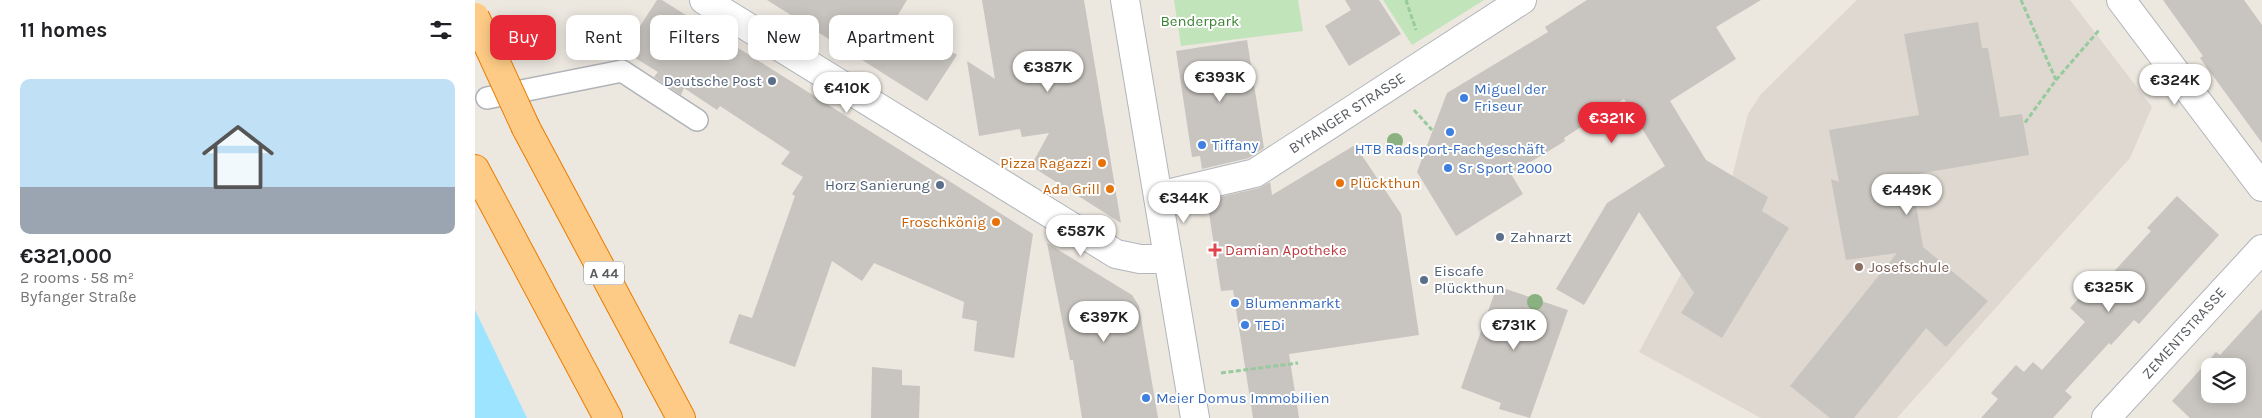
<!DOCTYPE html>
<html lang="en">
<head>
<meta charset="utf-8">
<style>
	body { margin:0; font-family:Karla,sans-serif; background:#f2f2f2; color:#202124; height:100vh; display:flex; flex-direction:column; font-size:19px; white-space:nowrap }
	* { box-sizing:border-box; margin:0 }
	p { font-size:16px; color:#757577 }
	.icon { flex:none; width:28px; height:28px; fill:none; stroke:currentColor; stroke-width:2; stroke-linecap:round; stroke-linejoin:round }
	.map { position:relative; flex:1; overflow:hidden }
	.drawer { display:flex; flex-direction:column; background:#fff; width:475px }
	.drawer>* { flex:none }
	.top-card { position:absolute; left:15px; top:15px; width:475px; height:45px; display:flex; gap:10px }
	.buttons { position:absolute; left:1726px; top:358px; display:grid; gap:10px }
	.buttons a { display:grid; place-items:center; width:45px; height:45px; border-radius:10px; background:#fff; box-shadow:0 2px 12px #0003; font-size:25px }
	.price { position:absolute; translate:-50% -42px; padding:0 11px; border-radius:18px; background:#fff; color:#222; font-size:16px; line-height:32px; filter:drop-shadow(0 1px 2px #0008) }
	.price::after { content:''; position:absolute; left:50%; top:30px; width:15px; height:11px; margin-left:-8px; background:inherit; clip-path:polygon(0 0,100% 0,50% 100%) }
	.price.active { background:#e82938; color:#fff }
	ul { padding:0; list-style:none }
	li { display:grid; align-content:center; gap:10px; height:265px; padding:0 20px }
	li span { display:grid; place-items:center; height:155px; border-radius:10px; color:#555 }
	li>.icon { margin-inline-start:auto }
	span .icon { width:90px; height:90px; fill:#fffc; stroke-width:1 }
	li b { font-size:21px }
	h2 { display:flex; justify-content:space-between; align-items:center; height:60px; padding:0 20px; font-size:21px }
	.chip { padding:0 18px; border-radius:10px; background:#fff; box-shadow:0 2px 12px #0003; font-size:18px; line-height:45px }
	.chip.active { background:#e82938; color:#fff }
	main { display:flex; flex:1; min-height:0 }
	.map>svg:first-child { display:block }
	.education { fill:#ded8d0 }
	.green { fill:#c1e4bb }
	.water { fill:#9ce4ff }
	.building { fill:#c8c4bf; fill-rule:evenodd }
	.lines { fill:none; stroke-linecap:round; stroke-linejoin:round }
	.lane-casing { stroke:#b0b4b8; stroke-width:24 }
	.street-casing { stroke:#b0b4b8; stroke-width:30 }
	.secondary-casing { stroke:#b1b6bb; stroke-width:30 }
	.highway-casing { stroke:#ea7c00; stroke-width:30 }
	.path { stroke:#97ca9d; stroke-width:3; stroke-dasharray:5 2.5; stroke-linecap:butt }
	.lane { stroke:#fff; stroke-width:21 }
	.street { stroke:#fff; stroke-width:28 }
	.secondary { stroke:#fff; stroke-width:28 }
	.highway { stroke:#fdcb85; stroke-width:28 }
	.highway-bridge-casing { stroke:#ea7c00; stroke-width:30; stroke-linecap:butt }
	.highway-bridge { stroke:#fdcb85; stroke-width:28 }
	.tree { fill:#8cb181 }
	.service-dot { fill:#5c6f8a; stroke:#fff; stroke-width:2 }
	.shop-dot { fill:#3f7fe0; stroke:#fff; stroke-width:2 }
	.food-dot { fill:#e8710a; stroke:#fff; stroke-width:2 }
	.health-dot { fill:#e0444e; stroke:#fff; stroke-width:2 }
	.education-dot { fill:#8d6e63; stroke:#fff; stroke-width:2 }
	.labels { text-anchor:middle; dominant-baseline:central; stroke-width:4; stroke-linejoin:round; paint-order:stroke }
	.shield { fill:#fff; stroke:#8a8e90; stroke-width:1 }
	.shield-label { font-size:14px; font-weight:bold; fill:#585d61 }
	.park-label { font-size:15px; fill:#3d8434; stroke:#fff }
	.service-label { font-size:15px; fill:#4e5e75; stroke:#fff; text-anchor:end }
	.shop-label { font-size:15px; fill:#366cbe; stroke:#fff; text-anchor:start }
	.street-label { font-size:15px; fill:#585d61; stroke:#fff }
	.food-label { font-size:15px; fill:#c56008; stroke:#fff; text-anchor:end }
	.health-label { font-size:15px; fill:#be3a42; stroke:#fff; text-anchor:start }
	.education-label { font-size:15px; fill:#785e54; stroke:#fff; text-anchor:start }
</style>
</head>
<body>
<main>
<section class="drawer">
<h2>11 homes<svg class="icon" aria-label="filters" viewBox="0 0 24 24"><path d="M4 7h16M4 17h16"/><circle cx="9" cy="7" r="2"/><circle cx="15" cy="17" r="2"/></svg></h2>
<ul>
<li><span style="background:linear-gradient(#bfe0f5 70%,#9aa5b1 0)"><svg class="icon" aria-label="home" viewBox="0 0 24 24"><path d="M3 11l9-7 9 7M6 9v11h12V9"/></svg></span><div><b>€321,000</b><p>2 rooms · 58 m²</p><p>Byfanger Straße</p></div></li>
</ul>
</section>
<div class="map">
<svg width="1787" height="418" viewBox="0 0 1787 418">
	<rect width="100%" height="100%" fill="#ece7df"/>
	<polygon class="education" points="1382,0 1595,0 1677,107 1655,158 1422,418 1286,418 1164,352 1256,181 1273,114 1286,94"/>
	<g class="green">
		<polygon points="699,0 823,0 828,31 706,46"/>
		<polygon points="908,0 1009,0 937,45"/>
	</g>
	<polygon class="water" points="0,310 52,418 0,418"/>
	<g class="building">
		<polygon points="182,0 187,0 558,234 539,358 499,351 502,321 487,318 489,302 399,263 387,281 357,261 320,367 254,343 264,314 277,318 320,196 317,194 328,177 306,164 315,152 245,106 242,110 209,88 206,95 179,77 183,72 149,51"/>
		<polygon points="292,0 432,0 421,18 482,55 452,101"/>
		<polygon points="507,0 609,0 646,223 556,166 574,133 547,137 545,129 504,136 492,61 520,79"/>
		<polygon points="870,0 904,0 926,34 874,66 850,26 876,10"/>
		<polygon points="1112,0 1286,0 1241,27 1261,59 1195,101 1231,160 1293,197 1287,211 1314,228 1247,338 1206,313 1219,293 1164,212 1109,305 1081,289 1132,203 1190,166 1149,99 1089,138 1090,141 1036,174 1048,194 981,236 942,172 972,93 1073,32 1070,27"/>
		<polygon points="1688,0 1769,0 1787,25 1787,143 1725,58 1728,56"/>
		<polygon points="1503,22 1507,48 1513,48 1525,117 1547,114 1554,155 1436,175 1448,247 1513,301 1471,347 1451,328 1379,418 1355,418 1315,386 1422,253 1371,260 1356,179 1364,182 1354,130 1444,115 1429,34"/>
		<polygon points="772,40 789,148 774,158 727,169 725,156 717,157 701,51"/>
		<polygon points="880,145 926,214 944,335 814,354 824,418 778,418 758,290 746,291 732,200 784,188 795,182 797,195"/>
		<polygon points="1702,196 1744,235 1664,324 1659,320 1636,345 1634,343 1590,391 1597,397 1578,418 1506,418 1523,399 1516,393 1541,365 1549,372 1558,362 1567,370 1610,322 1595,308 1617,283 1624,288 1676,231 1672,228"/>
		<polygon points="572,243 657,295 664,306 683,418 607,418 598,360 595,360"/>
		<polygon points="1022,286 1093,310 1055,418 1024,409 1026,403 986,388"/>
		<path d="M1787,309V418H1715L1697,401L1741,352L1745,355ZM1735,366H1762V394H1735Z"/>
		<polygon points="397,367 427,370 427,385 445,386 444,418 396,418"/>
	</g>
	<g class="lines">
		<g class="lane-casing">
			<polyline id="lane" points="12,98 147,71 222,120"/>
		</g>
		<g class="street-casing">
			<g id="street">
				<polyline points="1646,0 1787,187"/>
				<polyline points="1631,418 1787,249"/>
			</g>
		</g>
		<g class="secondary-casing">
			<g id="secondary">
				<polyline points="229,0 641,254 665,259 693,259"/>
				<polyline points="650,0 720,418"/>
				<polyline points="683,196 780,173 1047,0"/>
			</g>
		</g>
		<g class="highway-casing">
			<g id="highway">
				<polyline points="51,128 206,418"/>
				<polyline points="0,169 133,418"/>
			</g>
		</g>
		<g class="path">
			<polyline points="931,0 941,30"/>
			<polyline points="1546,0 1581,80 1549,124"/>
			<polyline points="1581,80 1625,29"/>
			<polyline points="939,110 957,130"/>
			<polyline points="746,373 823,363"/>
		</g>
		<use href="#lane" class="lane"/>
		<use href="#street" class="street"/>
		<use href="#secondary" class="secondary"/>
		<use href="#highway" class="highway"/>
		<g class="highway-bridge-casing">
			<polyline id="highway-bridge" points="0,17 51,128"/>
		</g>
		<use href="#highway-bridge" class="highway-bridge"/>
	</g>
	<g class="tree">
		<circle cx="920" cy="141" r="8"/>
		<circle cx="1060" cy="302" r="8"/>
	</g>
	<g class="service-dot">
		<circle cx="297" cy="81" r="5"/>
		<circle cx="465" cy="185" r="5"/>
		<circle cx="1025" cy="237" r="5"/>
		<circle cx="949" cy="280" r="5"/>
	</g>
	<g class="shop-dot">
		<circle cx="989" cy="98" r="5"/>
		<circle cx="975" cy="132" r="5"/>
		<circle cx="727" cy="145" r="5"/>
		<circle cx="973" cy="168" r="5"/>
		<circle cx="760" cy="303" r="5"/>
		<circle cx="770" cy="325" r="5"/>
		<circle cx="671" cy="398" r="5"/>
	</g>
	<g class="food-dot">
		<circle cx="627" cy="163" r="5"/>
		<circle cx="865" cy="183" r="5"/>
		<circle cx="635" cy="189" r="5"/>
		<circle cx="521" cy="222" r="5"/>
	</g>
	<path class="health-dot" d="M737.5 242.5h5v5h5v5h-5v5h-5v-5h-5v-5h5z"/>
	<circle class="education-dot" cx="1384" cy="267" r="5"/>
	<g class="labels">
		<rect class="shield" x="109" y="261.5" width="40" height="23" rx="4"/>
		<g class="shield-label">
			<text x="129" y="273">A 44</text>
		</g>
		<g class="park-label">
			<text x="725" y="21">Benderpark</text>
		</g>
		<g class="service-label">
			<text x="287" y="81">Deutsche Post</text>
			<text x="455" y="185">Horz Sanierung</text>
			<text x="1035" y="237" text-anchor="start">Zahnarzt</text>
			<text x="959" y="271" text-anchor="start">Eiscafe<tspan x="959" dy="17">Plückthun</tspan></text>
		</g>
		<g class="shop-label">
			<text x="999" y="89">Miguel der<tspan x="999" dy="17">Friseur</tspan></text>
			<text x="737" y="145">Tiffany</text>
			<text x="975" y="149" text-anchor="middle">HTB Radsport-Fachgeschäft</text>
			<text x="983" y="168">Sr Sport 2000</text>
			<text x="770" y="303">Blumenmarkt</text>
			<text x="780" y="325">TEDi</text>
			<text x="681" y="398">Meier Domus Immobilien</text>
		</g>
		<g class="street-label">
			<text transform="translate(872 113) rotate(-33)">BYFANGER STRASSE</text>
			<text transform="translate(1709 333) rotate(-48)">ZEMENTSTRASSE</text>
		</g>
		<g class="food-label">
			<text x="617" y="163">Pizza Ragazzi</text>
			<text x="875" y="183" text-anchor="start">Plückthun</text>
			<text x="625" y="189">Ada Grill</text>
			<text x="511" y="222">Froschkönig</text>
		</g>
		<g class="health-label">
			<text x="750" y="250">Damian Apotheke</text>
		</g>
		<g class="education-label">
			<text x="1394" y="267">Josefschule</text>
		</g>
	</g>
</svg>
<div class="buttons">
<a><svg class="icon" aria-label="layers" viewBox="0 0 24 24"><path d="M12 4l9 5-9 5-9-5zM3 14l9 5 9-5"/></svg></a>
</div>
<b class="price" style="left:573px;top:93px">€387K</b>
<b class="price" style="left:745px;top:103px">€393K</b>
<b class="price" style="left:1700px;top:106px">€324K</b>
<b class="price" style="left:372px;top:114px">€410K</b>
<b class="price active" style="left:1137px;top:144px">€321K</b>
<b class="price" style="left:1432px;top:216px">€449K</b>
<b class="price" style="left:709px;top:224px">€344K</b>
<b class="price" style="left:606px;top:257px">€587K</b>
<b class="price" style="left:1634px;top:313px">€325K</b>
<b class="price" style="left:629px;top:343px">€397K</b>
<b class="price" style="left:1039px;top:351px">€731K</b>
<div class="top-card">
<a class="chip active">Buy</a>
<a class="chip">Rent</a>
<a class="chip">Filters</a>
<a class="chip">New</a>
<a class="chip">Apartment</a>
</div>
</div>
</main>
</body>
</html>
